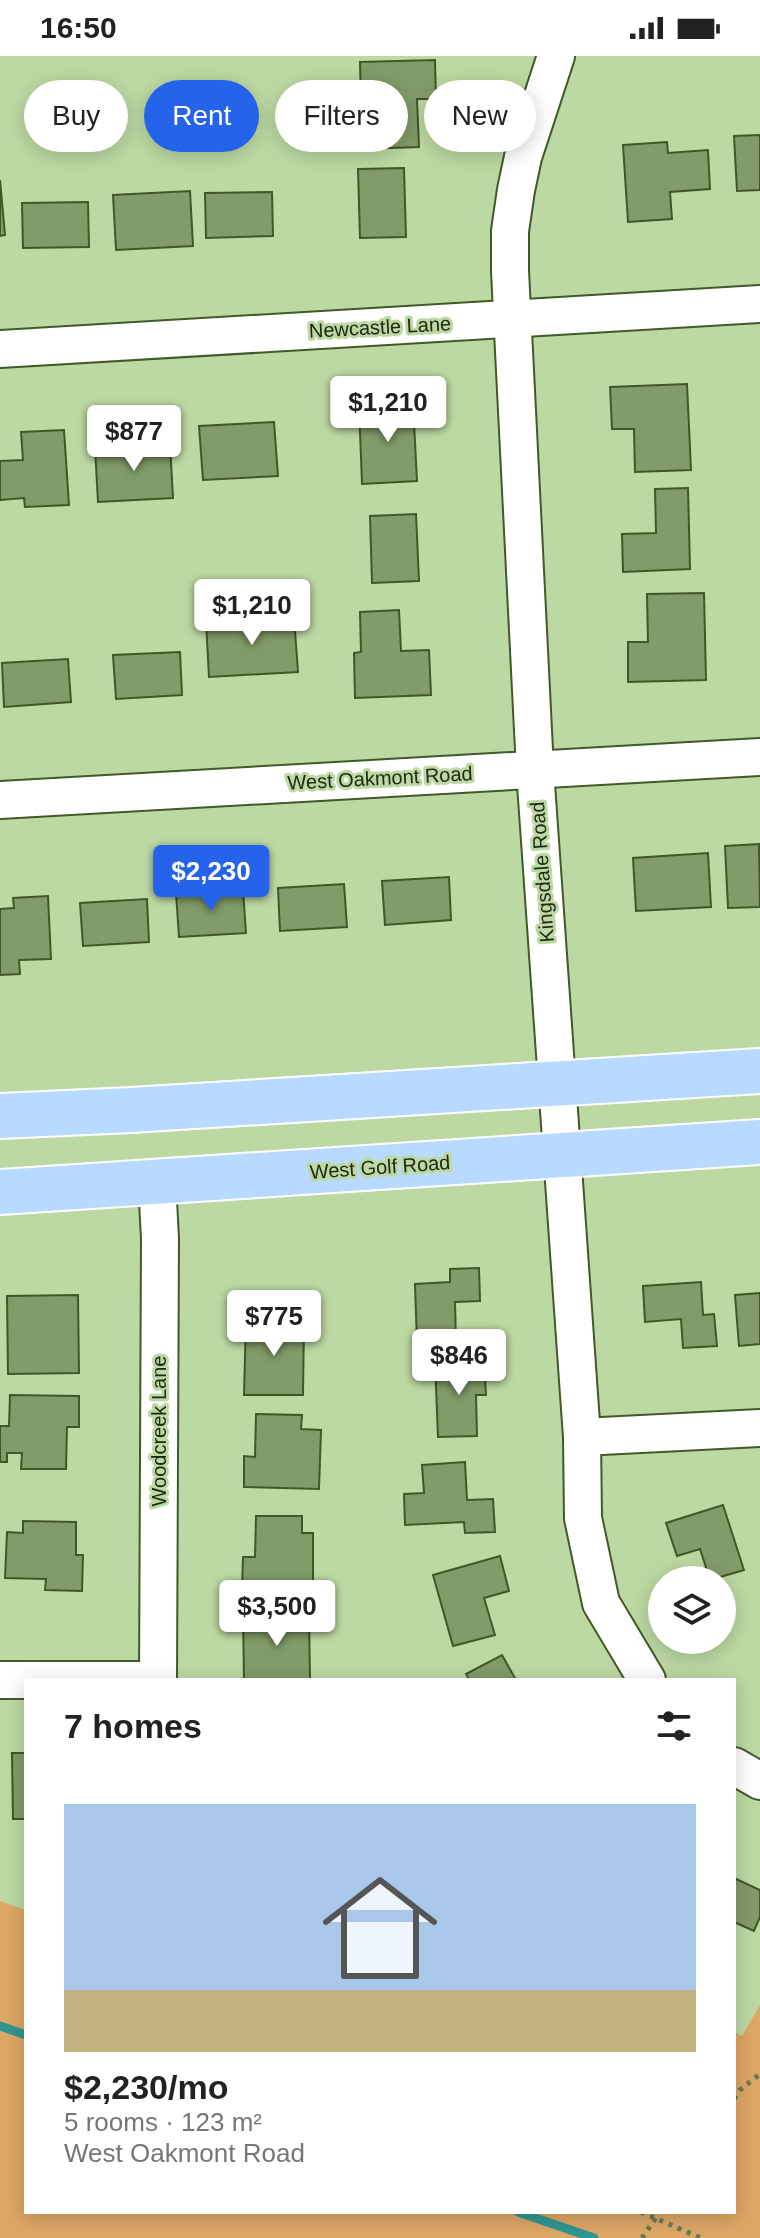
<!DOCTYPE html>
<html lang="en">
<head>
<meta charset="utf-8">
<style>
	body { margin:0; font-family:Helvetica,sans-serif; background:#f2f2f2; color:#222; height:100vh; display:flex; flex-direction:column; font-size:30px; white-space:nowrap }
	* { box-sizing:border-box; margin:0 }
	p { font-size:26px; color:#767676 }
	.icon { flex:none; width:44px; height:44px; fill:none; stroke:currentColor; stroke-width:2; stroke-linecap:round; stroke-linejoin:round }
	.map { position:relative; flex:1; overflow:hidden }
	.side { position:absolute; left:24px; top:1622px; width:712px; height:536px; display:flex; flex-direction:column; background:#fff; border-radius:0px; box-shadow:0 4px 20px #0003 }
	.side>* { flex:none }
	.top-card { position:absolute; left:24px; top:24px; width:712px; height:72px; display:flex; gap:16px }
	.controls { position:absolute; left:648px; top:1510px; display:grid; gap:16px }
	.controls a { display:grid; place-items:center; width:88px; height:88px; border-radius:50%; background:#fff; box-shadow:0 4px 20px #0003; font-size:40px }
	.price { position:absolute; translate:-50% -68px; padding:0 18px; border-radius:8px; background:#fff; color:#222; font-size:26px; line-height:52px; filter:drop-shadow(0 2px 4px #0008) }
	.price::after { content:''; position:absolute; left:50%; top:48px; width:24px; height:18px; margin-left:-12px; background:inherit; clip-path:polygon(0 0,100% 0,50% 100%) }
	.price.active { background:#2563eb; color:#fff }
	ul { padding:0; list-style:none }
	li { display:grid; align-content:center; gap:16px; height:424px; padding:0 40px }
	li span { display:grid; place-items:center; height:248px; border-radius:0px; color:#555 }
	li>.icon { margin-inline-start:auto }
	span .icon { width:144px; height:144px; fill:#fffc; stroke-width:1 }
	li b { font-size:34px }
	h2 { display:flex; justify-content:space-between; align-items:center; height:96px; padding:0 40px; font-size:34px }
	.pill { padding:0 28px; border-radius:36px; background:#fff; box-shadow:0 4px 20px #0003; font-size:28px; line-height:72px }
	.pill.active { background:#2563eb; color:#fff }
	.status { display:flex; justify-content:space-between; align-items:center; height:56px; padding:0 40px; background:#fff; direction:ltr }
	.status svg { height:22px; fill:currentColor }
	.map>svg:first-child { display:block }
	.green { fill:#dea765 }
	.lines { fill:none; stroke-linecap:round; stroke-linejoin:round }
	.stream { stroke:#319691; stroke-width:9 }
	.building { fill:#829c69; stroke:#405727; stroke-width:2 }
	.minor-casing { stroke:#425928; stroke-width:40 }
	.primary-casing { stroke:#fff; stroke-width:48 }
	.path { stroke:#677a56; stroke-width:5; stroke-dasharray:4 6; stroke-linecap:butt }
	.minor { stroke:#fff; stroke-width:36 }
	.primary { stroke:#b8dafe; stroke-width:44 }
	.labels { text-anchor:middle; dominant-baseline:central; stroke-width:6; stroke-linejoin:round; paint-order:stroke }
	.street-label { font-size:20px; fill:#202a15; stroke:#bdd9a3 }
</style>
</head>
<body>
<div class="status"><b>16:50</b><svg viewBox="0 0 49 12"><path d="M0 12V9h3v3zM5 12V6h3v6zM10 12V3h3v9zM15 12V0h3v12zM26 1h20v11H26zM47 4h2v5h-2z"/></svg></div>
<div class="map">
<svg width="760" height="2182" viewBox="0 0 760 2182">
	<rect width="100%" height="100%" fill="#bdd9a3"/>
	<polygon class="green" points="0,1845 26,1854 26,2156 734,2156 734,1976 742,1980 760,1949 760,2182 0,2182"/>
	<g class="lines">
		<g class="stream">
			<polyline points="0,1970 26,1979"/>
			<polyline points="518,2156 594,2182"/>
		</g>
	</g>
	<g class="building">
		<polygon points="435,4 436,43 417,43 419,91 362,93 360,6"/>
		<polygon points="760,79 760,134 737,135 734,80"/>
		<polygon points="667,86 668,97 708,94 710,133 670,136 672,163 628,166 623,89"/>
		<polygon points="404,112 406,181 360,182 358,113"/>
		<polygon points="0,124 5,179 0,180"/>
		<polygon points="190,135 193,190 116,194 113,139"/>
		<polygon points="272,136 273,180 206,182 205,137"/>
		<polygon points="88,146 89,191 23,192 22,147"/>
		<polygon points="687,328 691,414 635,416 634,373 612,373 610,331"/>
		<polygon points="413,347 417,425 362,428 359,350"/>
		<polygon points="274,366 278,420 203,424 199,370"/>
		<polygon points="64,374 69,449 25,451 24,442 0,444 0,405 23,404 21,376"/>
		<polygon points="170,388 173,442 98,446 95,392"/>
		<polygon points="688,432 690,513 623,516 622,478 656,477 655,433"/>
		<polygon points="416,458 419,525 372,527 370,460"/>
		<polygon points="704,537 706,624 628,626 628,586 648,586 647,538"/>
		<polygon points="399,554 401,595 429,594 431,639 355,642 354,597 361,596 360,556"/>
		<polygon points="294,561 298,616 209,621 206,566"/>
		<polygon points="180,596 182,639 116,643 113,599"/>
		<polygon points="68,603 71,646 4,651 2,607"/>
		<polygon points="759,788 760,851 728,852 725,790"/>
		<polygon points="708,797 711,851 636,855 633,802"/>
		<polygon points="449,821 451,864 385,869 382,825"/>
		<polygon points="344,828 347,871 280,875 278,832"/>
		<polygon points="243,833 246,877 179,881 176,837"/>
		<polygon points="48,840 51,903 19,904 20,918 0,919 0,853 14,852 13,842"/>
		<polygon points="147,843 149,886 83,890 80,847"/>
		<polygon points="479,1212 480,1245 455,1246 456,1287 417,1288 415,1228 450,1226 450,1213"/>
		<polygon points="701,1226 703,1259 714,1258 717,1290 683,1292 681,1263 645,1266 643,1230"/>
		<polygon points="760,1237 760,1288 739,1290 735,1239"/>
		<polygon points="78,1239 79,1317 8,1318 7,1240"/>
		<polygon points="246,1263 304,1265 303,1339 244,1339"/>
		<polygon points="484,1304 486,1339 476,1339 477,1380 438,1381 435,1306"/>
		<polygon points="10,1339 79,1340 79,1371 67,1371 66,1413 21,1413 22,1397 7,1397 7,1406 0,1406 0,1370 9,1370"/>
		<polygon points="256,1358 302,1359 301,1373 321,1374 319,1433 244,1431 244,1400 255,1401"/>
		<polygon points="465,1406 467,1444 493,1443 495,1476 465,1477 464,1466 405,1469 404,1438 424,1437 422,1409"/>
		<polygon points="723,1449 744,1514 710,1524 700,1493 677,1500 666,1467"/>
		<polygon points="256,1460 302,1460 302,1477 313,1477 313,1534 242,1533 243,1501 255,1501"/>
		<polygon points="23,1465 76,1466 76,1499 83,1499 82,1535 45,1534 46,1523 5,1522 7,1476 23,1477"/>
		<polygon points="500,1500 509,1535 484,1542 495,1579 453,1590 433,1519"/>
		<polygon points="309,1559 310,1624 244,1624 243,1560"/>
		<polygon points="502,1599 516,1624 469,1624 466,1618"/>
		<polygon points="12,1697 26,1697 26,1763 13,1763"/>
		<polygon points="734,1822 760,1834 760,1861 754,1875 734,1866"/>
	</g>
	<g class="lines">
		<g class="minor-casing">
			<g id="minor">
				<polyline points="556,0 523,101 516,134 510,175 510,215 535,714 582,1381 583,1462 601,1547 647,1624"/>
				<polyline points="0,293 760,248"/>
				<polyline points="0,744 760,701"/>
				<polyline points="157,1127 160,1182 158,1624"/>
				<polyline points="582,1381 760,1372"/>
				<polyline points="0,1624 158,1624"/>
				<polyline points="734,1710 760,1725"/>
			</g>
		</g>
		<g class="primary-casing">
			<g id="primary">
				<polyline points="0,1060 131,1054 760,1015"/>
				<polyline points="0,1136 760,1086"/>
			</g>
		</g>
		<g class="path">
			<polyline points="734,2043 740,2034 760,2018"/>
			<polyline points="641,2156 701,2182"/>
			<polyline points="642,2182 660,2156"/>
		</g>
		<use href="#minor" class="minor"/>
		<use href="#primary" class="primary"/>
	</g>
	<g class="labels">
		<g class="street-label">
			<text transform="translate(380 271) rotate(-3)">Newcastle Lane</text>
			<text transform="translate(380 722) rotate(-3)">West Oakmont Road</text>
			<text transform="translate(542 816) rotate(-94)">Kingsdale Road</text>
			<text transform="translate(380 1111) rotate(-4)">West Golf Road</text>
			<text transform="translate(159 1375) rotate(-90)">Woodcreek Lane</text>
		</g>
	</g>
</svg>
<div class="controls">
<a><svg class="icon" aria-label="layers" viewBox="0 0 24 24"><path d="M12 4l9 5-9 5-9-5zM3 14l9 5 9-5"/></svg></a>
</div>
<b class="price" style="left:388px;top:388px">$1,210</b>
<b class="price" style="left:134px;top:417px">$877</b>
<b class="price" style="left:252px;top:591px">$1,210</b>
<b class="price active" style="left:211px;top:857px">$2,230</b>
<b class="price" style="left:274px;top:1302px">$775</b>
<b class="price" style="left:459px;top:1341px">$846</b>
<b class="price" style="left:277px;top:1592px">$3,500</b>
<div class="top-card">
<a class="pill">Buy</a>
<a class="pill active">Rent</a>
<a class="pill">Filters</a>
<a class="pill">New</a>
</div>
<section class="side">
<h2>7 homes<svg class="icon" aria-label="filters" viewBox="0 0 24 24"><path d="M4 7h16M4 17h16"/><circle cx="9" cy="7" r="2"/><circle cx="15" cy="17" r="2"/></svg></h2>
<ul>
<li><span style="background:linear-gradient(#a9c7e8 75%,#c2b280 0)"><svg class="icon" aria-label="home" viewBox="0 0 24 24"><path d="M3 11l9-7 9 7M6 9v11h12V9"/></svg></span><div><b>$2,230/mo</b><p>5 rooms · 123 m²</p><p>West Oakmont Road</p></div></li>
</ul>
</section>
</div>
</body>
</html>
